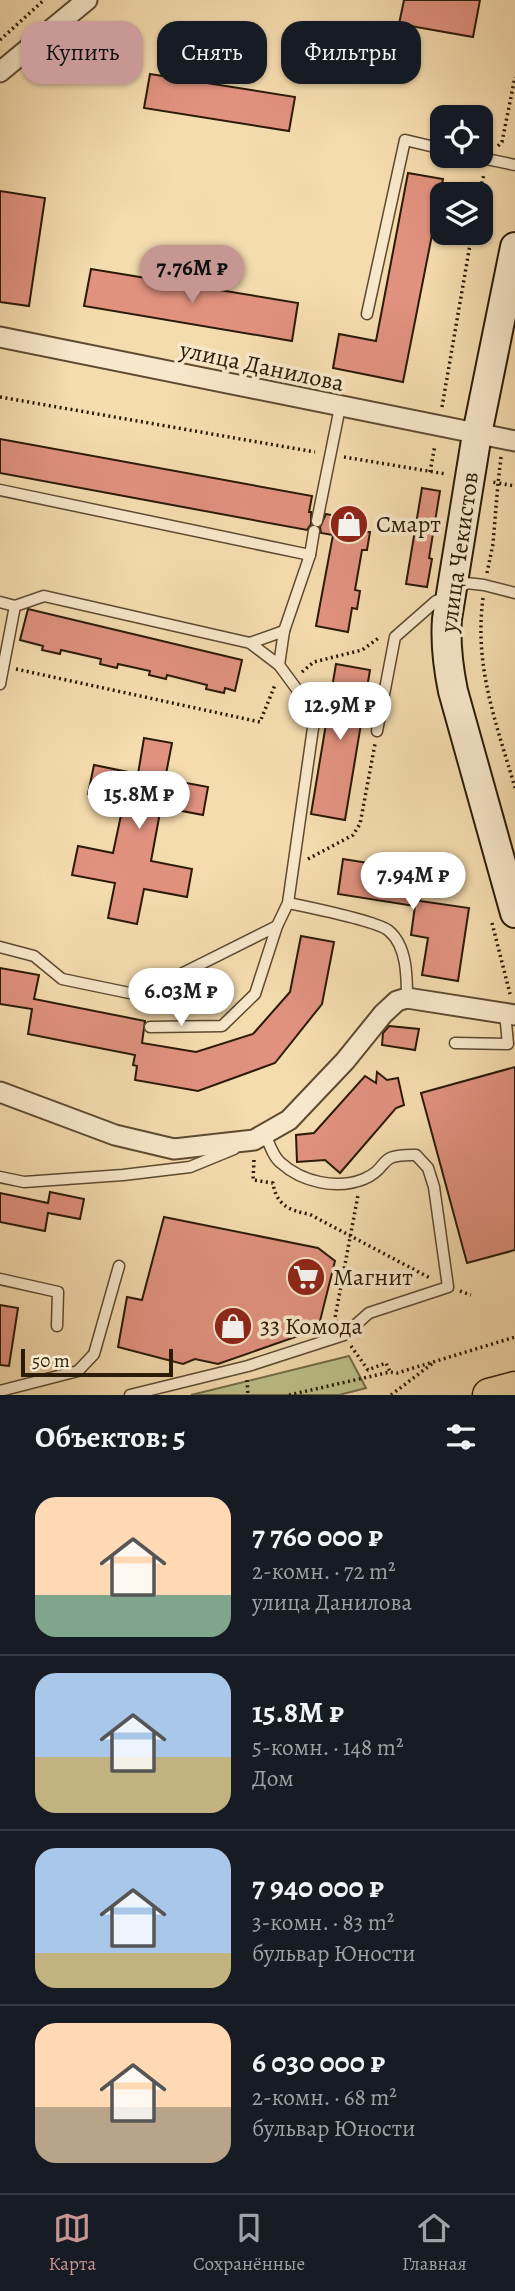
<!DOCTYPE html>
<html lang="ru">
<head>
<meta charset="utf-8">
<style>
	body { margin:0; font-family:Alegreya,serif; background:#242831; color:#f1f3f6; height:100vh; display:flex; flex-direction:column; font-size:26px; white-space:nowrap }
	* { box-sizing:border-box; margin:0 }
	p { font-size:23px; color:#9ea1a6 }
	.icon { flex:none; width:38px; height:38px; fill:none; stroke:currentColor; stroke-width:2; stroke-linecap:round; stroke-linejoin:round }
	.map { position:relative; height:1395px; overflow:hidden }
	.side { display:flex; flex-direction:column; background:#171b24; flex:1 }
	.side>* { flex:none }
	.hud { position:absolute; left:21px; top:21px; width:474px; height:63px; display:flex; gap:14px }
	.controls { position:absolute; left:430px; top:105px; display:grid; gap:14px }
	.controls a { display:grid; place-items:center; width:63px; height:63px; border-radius:14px; background:#171b24; box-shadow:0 2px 5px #0004; font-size:35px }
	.scale { position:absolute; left:21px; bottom:18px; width:152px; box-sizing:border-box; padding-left:7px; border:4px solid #2a1a06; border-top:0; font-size:19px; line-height:24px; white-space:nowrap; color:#2a1a06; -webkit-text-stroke:5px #f8e8cb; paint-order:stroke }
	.price { position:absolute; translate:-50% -60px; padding:0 16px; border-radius:24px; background:#fff; color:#222; font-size:23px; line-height:46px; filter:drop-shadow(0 2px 4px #0008) }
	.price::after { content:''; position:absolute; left:50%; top:42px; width:21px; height:16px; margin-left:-10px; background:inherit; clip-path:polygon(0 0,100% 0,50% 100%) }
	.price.current { background:#c59692; color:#111 }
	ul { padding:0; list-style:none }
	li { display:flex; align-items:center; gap:21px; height:175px; padding:0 35px }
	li+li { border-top:2px solid #363941 }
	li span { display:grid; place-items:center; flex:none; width:196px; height:140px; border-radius:21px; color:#555 }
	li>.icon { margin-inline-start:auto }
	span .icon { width:84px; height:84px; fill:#fffc; stroke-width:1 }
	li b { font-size:30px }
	h2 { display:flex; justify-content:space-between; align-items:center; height:84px; padding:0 35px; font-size:30px }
	.chip { padding:0 24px; border-radius:21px; background:#171b24; box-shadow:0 2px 5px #0004; font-size:24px; line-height:63px }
	.chip.current { background:#c59692; color:#111 }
	.dock { display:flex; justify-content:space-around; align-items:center; height:98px; border-top:2px solid #363941; background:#171b24; font-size:19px; color:#9ea1a6 }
	.dock a { display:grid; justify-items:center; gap:4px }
	.dock .current { color:#c59692 }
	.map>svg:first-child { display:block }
	.green { fill:#bdc08a; stroke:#746d48; stroke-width:2 }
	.building { fill:#e1927f; stroke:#2a1a06; stroke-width:2 }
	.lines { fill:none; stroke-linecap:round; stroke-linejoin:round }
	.lane-casing { stroke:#5d4a30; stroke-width:13 }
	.street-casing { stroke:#5d4a30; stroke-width:23 }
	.secondary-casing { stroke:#2a1a06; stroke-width:32 }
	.primary-casing { stroke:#2a1a06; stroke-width:35 }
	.path { stroke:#2a1a06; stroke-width:3.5; stroke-dasharray:2 3.5; stroke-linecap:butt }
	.lane { stroke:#f8e8cb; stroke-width:10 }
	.street { stroke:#f8e8cb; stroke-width:19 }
	.secondary { stroke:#f8e8cb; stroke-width:28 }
	.primary { stroke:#f5dcaf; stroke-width:32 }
	.labels { text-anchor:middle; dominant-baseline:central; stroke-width:7; stroke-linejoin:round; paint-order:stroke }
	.street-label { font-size:24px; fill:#2a1a06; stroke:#f8e8cb }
	.poi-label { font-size:24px; fill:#2a1a06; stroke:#f8e8cb; text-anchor:start }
</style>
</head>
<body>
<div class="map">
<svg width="515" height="1395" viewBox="0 0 515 1395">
	<rect width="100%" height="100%" fill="#f5dcaf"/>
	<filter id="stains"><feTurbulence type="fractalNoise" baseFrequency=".00286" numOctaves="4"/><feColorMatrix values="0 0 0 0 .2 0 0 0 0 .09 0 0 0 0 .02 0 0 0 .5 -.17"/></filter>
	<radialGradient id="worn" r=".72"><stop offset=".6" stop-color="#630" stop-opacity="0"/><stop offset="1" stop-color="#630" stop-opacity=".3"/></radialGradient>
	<polygon class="green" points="349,1356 366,1388 339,1395 191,1395"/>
	<g class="building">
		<polygon points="404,0 480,0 473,37 399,24"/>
		<polygon points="150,74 295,97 289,131 144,108"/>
		<polygon points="408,173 443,179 403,382 333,368 339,334 376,341"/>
		<polygon points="0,191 45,198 29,306 0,302"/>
		<polygon points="91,269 298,303 292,341 84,306"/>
		<polygon points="0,439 312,496 309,512 311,512 311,524 307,530 0,473"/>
		<polygon points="422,488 440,491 429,558 432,559 427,587 406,584"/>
		<polygon points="326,514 367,522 366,532 370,532 367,550 362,550 355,590 360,591 357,609 352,608 348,632 316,626 333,535 321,533 320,527"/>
		<polygon points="28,609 242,660 235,691 225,688 224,693 206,689 207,685 167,675 166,679 149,675 150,671 118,664 117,668 100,664 101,659 61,650 60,654 42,650 43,646 20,640"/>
		<polygon points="336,664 370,670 345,820 311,814"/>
		<polygon points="144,738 172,743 165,779 208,787 203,815 161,807 151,861 192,869 187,897 144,889 137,924 108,918 115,883 72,875 78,846 113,853 124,801 88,794 94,765 138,774"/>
		<polygon points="343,859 425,872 420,901 469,908 458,981 422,975 428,938 411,935 415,906 338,894"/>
		<polygon points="301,936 334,942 322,1004 275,1063 198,1091 135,1080 137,1066 133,1065 135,1055 28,1034 32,1009 0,1004 0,968 39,975 34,999 145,1021 142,1043 196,1052 253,1034 290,992"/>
		<polygon points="389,1026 419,1029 415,1050 382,1045 383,1033"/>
		<polygon points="515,1067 515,1250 467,1263 421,1093"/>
		<polygon points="377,1072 387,1080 398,1078 404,1105 396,1108 340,1173 325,1160 297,1162 296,1135 314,1133 365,1076 376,1083"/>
		<polygon points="50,1192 84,1199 80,1219 48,1213 45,1231 0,1222 0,1193 48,1203"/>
		<polygon points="164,1217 318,1248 335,1261 318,1329 218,1364 195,1359 183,1364 118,1347 127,1297 142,1300"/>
		<polygon points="0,1305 18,1308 9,1366 0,1365"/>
	</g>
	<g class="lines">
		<g class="lane-casing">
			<g id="lane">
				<polyline points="472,156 515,165"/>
				<polyline points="367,314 405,140 443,149"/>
				<polyline points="0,490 310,555"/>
				<polyline points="317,521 340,407"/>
				<polyline points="457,582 484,585 515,593"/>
				<polyline points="0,602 15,606"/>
				<polyline points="250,643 284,631"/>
				<polyline points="0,684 15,606 44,596 250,643 279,665"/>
				<polyline points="377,731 395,637 436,601 447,597"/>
				<path d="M288,903C307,907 378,921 389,931C407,946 407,977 407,998"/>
				<polyline points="0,947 34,956 62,979 139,995 277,926"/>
				<polyline points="150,1027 222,1026 255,994 277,926 288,903 315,714 279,665 284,631 310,555 314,531"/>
				<polyline points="455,1043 508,1044 505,1013"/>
				<polyline points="0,1177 24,1182 123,1175 190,1167 234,1149"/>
				<polyline points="0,1279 58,1292 57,1326"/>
				<polyline points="0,1391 78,1371 94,1354 119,1266"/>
				<path d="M130,1395L248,1366L344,1335L369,1313L448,1287L434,1187L428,1168L416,1155C374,1154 392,1167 364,1179C337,1190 302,1182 281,1163C273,1157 269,1143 265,1134"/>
			</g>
		</g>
		<g class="street-casing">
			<g id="street">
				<polyline points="0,72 87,0"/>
				<polyline points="0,337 515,441"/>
				<polyline points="0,1092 115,1135 174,1149 254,1140 289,1120 345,1061 383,1014 397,1001 407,998 515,1015"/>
			</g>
		</g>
		<g class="secondary-casing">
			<path id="secondary" d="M515,247L477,434L447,619C445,644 448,666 453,691L515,913"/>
		</g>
		<g class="primary-casing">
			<polyline id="primary" points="489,1395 515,1388"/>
		</g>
		<g class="path">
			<polyline points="0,40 44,0"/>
			<polyline points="498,146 502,142 515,77"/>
			<polyline points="479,194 484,174"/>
			<polyline points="0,397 315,452"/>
			<polyline points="442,407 472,233"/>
			<polyline points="344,457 446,474"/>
			<polyline points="501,457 498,483 515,486"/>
			<polyline points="430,472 435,445"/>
			<polyline points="487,573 493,544 498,483 492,482"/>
			<path d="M483,598C474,667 496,722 515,788"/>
			<polyline points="16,669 260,722 275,685"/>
			<polyline points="302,672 314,662 362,650 380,637"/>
			<polyline points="308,859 353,835 360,824 375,744"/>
			<polyline points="492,923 510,994"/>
			<path d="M254,1160L253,1180L273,1183C276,1204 289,1211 309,1214L430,1278"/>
			<polyline points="460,1291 471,1295"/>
			<polyline points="337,1322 335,1318 358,1195"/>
			<polyline points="351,1346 368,1370 386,1363 390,1372"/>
			<polyline points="247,1380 248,1395"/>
			<polyline points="289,1395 390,1372 397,1373 515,1337"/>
			<polyline points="391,1395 433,1363"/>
		</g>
		<use href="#lane" class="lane"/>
		<use href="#street" class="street"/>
		<use href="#secondary" class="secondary"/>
		<use href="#primary" class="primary"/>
	</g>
	<defs>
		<g id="shop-disc" transform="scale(2.0125)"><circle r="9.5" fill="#8f2418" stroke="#f8e8cb"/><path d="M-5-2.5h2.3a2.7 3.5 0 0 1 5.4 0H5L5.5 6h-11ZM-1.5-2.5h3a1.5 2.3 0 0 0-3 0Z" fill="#fff"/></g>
		<g id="supermarket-disc" transform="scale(2.0125)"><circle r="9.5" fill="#8f2418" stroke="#f8e8cb"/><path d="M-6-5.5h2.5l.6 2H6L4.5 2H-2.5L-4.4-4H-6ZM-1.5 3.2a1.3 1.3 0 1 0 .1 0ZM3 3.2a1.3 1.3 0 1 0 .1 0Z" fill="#fff"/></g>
	</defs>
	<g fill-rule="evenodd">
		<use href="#shop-disc" x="349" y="524"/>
		<use href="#supermarket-disc" x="306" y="1277"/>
		<use href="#shop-disc" x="233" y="1326"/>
	</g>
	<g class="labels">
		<g class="street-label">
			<text transform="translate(262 366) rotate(12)">улица Данилова</text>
			<text transform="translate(459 552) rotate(-82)">улица Чекистов</text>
		</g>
		<g class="poi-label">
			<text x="376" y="524">Смарт</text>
			<text x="333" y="1277">Магнит</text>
			<text x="260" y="1326">33 Комода</text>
		</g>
	</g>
	<rect width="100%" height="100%" filter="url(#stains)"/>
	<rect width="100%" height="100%" fill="url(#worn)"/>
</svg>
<div class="controls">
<a><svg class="icon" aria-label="locate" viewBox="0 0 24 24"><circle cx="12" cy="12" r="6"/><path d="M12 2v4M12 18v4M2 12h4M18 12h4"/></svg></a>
<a><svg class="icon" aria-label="layers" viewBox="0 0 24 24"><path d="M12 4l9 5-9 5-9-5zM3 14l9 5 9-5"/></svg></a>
</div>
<div class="scale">50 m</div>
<b class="price current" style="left:192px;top:305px">7.76M ₽</b>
<b class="price" style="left:340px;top:742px">12.9M ₽</b>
<b class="price" style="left:139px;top:831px">15.8M ₽</b>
<b class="price" style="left:413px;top:912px">7.94M ₽</b>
<b class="price" style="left:181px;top:1028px">6.03M ₽</b>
<div class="hud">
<a class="chip current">Купить</a>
<a class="chip">Снять</a>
<a class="chip">Фильтры</a>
</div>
</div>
<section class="side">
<h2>Объектов: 5<svg class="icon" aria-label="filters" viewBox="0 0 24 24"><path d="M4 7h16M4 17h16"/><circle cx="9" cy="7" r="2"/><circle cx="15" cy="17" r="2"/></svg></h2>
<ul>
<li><span style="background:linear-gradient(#ffd9b3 70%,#7fa58c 0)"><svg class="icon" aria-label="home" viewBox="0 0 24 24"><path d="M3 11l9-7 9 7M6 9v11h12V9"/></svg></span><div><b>7 760 000 ₽</b><p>2-комн. · 72 m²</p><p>улица Данилова</p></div></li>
<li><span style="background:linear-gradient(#a9c7e8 60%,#c2b280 0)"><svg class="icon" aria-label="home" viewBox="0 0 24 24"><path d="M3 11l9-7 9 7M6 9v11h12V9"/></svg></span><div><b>15.8M ₽</b><p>5-комн. · 148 m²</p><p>Дом</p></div></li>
<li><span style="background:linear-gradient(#a9c7e8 75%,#c2b280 0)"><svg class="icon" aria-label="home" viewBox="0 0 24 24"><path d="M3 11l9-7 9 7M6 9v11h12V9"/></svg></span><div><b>7 940 000 ₽</b><p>3-комн. · 83 m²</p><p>бульвар Юности</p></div></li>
<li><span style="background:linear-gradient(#ffd9b3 60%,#b9a48a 0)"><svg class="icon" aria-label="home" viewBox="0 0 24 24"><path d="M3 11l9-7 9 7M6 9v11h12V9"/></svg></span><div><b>6 030 000 ₽</b><p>2-комн. · 68 m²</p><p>бульвар Юности</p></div></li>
</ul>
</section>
<nav class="dock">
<a class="current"><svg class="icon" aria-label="map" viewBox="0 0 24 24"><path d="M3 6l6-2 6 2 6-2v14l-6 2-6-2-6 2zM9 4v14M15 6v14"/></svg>Карта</a>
<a><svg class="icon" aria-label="saved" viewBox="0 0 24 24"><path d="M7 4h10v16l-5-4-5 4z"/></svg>Сохранённые</a>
<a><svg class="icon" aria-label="home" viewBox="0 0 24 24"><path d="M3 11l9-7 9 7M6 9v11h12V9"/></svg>Главная</a>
</nav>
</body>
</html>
